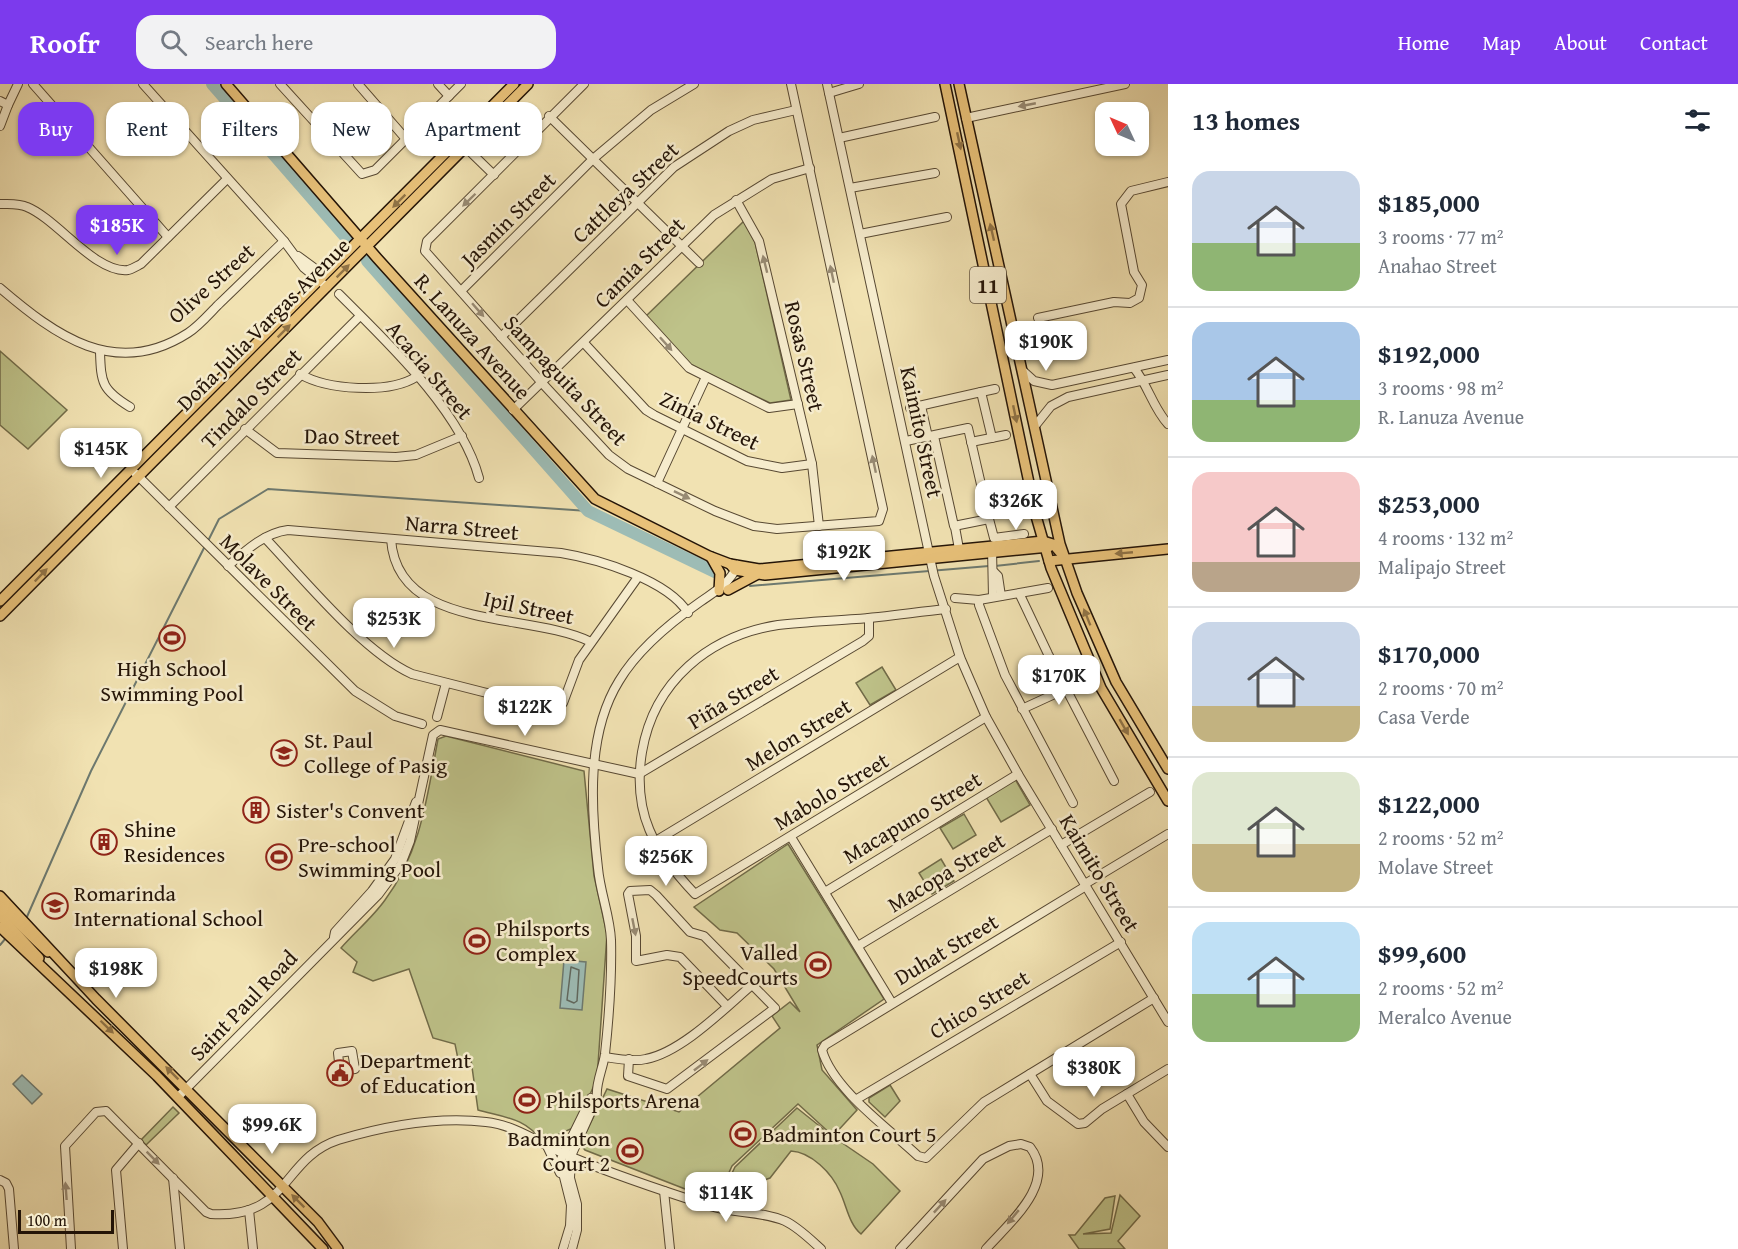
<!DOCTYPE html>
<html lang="en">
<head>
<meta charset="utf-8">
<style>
	body { margin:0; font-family:"Gentium Book Plus",serif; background:#f2f2f3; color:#1f2937; height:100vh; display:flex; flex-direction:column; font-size:22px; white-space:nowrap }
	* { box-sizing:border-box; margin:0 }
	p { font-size:20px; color:#747a83 }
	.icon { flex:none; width:33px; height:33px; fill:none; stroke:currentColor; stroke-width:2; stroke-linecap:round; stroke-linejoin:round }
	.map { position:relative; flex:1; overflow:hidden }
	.side { display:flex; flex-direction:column; background:#fff; width:570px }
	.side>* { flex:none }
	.hud { position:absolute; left:18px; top:18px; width:570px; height:54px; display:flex; gap:12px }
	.needle { width:39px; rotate:314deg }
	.fabs { position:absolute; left:1095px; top:18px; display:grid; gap:12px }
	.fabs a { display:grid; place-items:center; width:54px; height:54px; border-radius:12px; background:#fff; box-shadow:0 2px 4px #0004; font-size:30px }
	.scale { position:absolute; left:18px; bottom:15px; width:96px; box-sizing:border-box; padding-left:6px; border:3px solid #241407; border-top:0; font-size:16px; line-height:21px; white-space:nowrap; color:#241407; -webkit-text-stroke:4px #f6eccd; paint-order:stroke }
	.price { position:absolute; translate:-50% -51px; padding:0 14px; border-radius:12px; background:#fff; color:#222; font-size:20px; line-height:39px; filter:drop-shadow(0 2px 3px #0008) }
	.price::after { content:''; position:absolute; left:50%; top:36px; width:18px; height:14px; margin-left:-9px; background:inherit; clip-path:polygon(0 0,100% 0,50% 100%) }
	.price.current { background:#7c3aed; color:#fff }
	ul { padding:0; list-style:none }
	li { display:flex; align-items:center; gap:18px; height:150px; padding:0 24px }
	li+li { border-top:2px solid #e0e1e3 }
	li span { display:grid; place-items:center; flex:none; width:168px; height:120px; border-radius:18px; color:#555 }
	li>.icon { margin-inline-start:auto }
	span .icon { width:72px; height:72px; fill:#fffc; stroke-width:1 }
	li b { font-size:26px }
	h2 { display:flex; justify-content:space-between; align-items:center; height:72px; padding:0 24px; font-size:26px }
	.chip { padding:0 21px; border-radius:18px; background:#fff; box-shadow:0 2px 4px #0004; font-size:21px; line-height:54px }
	.chip.current { background:#7c3aed; color:#fff }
	header { display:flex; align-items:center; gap:36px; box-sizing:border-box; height:84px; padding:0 30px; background:#7c3aed; color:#fff }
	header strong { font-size:28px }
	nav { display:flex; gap:33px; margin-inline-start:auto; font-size:21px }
	.search { width:420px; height:54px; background:#f2f2f3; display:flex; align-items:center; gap:15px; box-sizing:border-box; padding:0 21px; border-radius:18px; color:#747a83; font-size:22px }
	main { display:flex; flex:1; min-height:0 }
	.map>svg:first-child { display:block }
	.green { fill:#bec289; stroke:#716b48; stroke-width:1.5 }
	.water { fill:#9dbcb5; stroke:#6d796f; stroke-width:1.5 }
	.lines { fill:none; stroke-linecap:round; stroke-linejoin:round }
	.shore { stroke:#60685e; stroke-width:1.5 }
	.stream { stroke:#6d796f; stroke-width:2 }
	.river { stroke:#9dbcb5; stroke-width:12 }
	.minor-casing { stroke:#574832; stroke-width:10 }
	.major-casing { stroke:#241407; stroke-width:12 }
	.minor { stroke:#f6eccd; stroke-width:8 }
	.major { stroke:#e8c179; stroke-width:9 }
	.oneway { fill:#988b74 }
	.oneway2 { fill:#907346 }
	.labels { text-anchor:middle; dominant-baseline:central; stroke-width:5; stroke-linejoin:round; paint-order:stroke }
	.shield { fill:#f6eccd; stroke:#635542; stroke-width:1.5 }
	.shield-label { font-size:21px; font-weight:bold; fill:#241407 }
	.street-label { font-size:22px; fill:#241407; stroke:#f6eccd }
	.poi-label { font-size:22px; fill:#241407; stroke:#f6eccd; text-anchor:start }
</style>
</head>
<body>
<header>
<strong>Roofr</strong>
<div class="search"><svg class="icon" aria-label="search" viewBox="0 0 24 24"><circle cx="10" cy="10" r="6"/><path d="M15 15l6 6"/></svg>Search here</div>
<nav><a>Home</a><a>Map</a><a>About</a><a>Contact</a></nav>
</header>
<main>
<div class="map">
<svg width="1168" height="1165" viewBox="0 0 1168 1165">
	<rect width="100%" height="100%" fill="#f1e2b2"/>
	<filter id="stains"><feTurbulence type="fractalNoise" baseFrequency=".00333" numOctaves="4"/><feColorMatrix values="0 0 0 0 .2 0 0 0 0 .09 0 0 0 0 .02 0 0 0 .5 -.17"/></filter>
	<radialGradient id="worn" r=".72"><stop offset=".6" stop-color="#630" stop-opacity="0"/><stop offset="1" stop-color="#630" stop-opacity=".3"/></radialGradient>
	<g class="green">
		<polygon points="744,137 755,158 791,316 770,319 686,279 645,233"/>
		<polygon points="0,267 67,326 28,365 0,341"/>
		<polygon points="882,583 896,606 870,621 856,599"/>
		<path d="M446,652L584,687L594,792L607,850L597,995L575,1043L542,1058C527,1034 503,1033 478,1026L471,976L458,975L455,960L433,954L409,885L373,897L353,888L357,878L341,864C355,848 373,833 385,816C421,768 427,713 438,655Z"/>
		<polygon points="1015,695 1030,721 1001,738 986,713"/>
		<polygon points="964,730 976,751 953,765 940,744"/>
		<polygon points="788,760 884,915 817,961 822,986 857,1026 833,1052 798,1020 732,1082 716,1117 585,1066 581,1061 583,1055 607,1005 679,1028 780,944 772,932 790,918 800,928 774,885 737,849 720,846 694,823"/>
		<polygon points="941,775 954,797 932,810 919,789"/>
		<polygon points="890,1001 900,1017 885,1033 869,1018 869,1014"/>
		<polygon points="173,1023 179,1029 146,1061 141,1056"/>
		<path d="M797,1024L832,1052L873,1080L900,1107L861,1150C849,1140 847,1123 840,1108C832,1089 811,1068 791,1067L770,1094L747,1102L746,1121L718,1118L735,1083Z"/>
		<polygon points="1120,1111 1140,1132 1118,1157 1125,1165 1079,1165 1069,1151 1075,1151 1105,1114 1115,1112 1110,1145 1083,1150 1111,1149"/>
	</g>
	<g class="water">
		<polygon points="564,876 586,878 582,926 560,924"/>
		<polygon points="22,991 42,1010 32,1020 13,1000"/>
	</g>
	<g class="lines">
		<polygon class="shore" points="571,883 579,886 577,917 574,919 567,916"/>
		<g class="stream">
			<polyline points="208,457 219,435 268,405 588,427"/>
			<polyline points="995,482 1039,477"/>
			<polyline points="750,502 989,482"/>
			<polyline points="26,835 91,687 205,462"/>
			<polyline points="0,861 6,854"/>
		</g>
		<g class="river">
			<polyline points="212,0 348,156"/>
			<polyline points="367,177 588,427 715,488"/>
		</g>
		<g class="minor-casing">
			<g id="minor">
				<polyline points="33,0 168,153"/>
				<polyline points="143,0 284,157 304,184 327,203"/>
				<polyline points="280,0 362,90 375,86 461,0"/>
				<polyline points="358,0 406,55"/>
				<polyline points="438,0 449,12"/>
				<polyline points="584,0 427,157 425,167 543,300 609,371 628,385 715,427 754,442 777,445 879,437 883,425 791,0"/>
				<polyline points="827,0 934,492 960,573 986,633 1018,690 1168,938"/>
				<polyline points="829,9 859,0"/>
				<polyline points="0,17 8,21 18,0"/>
				<polyline points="549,32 699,179"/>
				<polyline points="966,34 1125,0"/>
				<polyline points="0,42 8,21"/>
				<polyline points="839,54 935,33"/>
				<polyline points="458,56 494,91"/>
				<polyline points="850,104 935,89"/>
				<polyline points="736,116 759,157 812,380 819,442"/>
				<path d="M0,120C9,120 19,119 27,123C57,135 96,190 128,186C132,185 137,182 141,180L227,95"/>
				<polyline points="860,150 947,133"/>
				<polyline points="298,172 313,183 316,191"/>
				<path d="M0,204C55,251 115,296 188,249C199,242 209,230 218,221C240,200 262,178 284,157"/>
				<polyline points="461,207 593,75 651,26 694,0"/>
				<path d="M339,210C388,259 461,327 479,394"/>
				<polyline points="627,216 689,284 769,324 798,320"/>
				<polyline points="1038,234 1114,218 1130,219 1139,214 1142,201 1134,188 1121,120 1131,107 1168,98"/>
				<polyline points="501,253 674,83 729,47 753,36 796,26"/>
				<polyline points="584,259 646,326 654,331 747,377 782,384 812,380"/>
				<path d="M100,268C101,299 102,306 130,323"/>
				<path d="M1134,284C1148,301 1153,324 1168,340"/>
				<polyline points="1023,287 1034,297 1052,301 1168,276"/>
				<path d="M300,290C327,306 389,310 416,293"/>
				<polyline points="981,308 995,305"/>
				<polyline points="921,322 928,353"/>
				<polyline points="910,324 981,308 992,354"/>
				<polyline points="513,326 714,131 772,95 810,84"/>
				<polyline points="1035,342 1051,322 1068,313 1168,291"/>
				<polyline points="245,345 277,369 396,373 416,371 462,352"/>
				<polyline points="906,357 968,344 989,435 954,442 934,352"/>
				<polyline points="971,358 1006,351"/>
				<polyline points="135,389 355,607 395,632 422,640"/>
				<polyline points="657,399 706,293"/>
				<polyline points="169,423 360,232"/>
				<polyline points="989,435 994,454 1024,450"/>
				<polyline points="955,443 959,465"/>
				<path d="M265,454C303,494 363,568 412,590L550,625L563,619L579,576L638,493"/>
				<path d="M391,455C397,548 528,527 591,558"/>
				<polyline points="992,465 993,513"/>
				<path d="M228,482C245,467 264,449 288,446L561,469C598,475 668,496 688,529"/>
				<polyline points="994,488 998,492 1001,512"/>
				<polyline points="1020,511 1048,570 1114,697"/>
				<polyline points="955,514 979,516 1048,504"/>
				<polyline points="979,516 979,521 1005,591 1073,719"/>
				<path d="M946,525C916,528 886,533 856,535C830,537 804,538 778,541C709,552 654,597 642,668C632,729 654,767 695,810L986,633"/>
				<polyline points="1022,625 1085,596"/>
				<polyline points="437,633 446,599"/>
				<polyline points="791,753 892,919"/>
				<polyline points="654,758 960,573"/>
				<polyline points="1061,761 1150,708"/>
				<polyline points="1085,800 1168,750"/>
				<path d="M1086,802L825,961L822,966C833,1005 888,1044 918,1072L926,1074L984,1018L1154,914"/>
				<polyline points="825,808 1018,690"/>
				<polyline points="334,853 335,848 372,807 395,775 416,718"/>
				<polyline points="858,862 1052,745"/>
				<polygon points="352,967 355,985 340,987 338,969"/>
				<path d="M605,973C617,975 634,978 646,975C682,968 725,924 752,901"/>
				<polyline points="629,975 628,992 667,1005 775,924 704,852 690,848 656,811 650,806 630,807 628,810 636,852 636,877 667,871 680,873 727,922"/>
				<polyline points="1030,990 1047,1017 1078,1040 1085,1039 1102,1025 1168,985"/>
				<polyline points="1127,1010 1144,1038 1168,1063"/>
				<polyline points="178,1013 378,811 401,780 410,757 433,651 440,646 639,690 863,557 869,552 869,534"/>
				<polyline points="857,1015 1121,858"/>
				<polyline points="547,1062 560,1089"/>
				<polyline points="173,1094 180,1165"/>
				<polyline points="0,1096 6,1099 9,1105 14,1165"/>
				<polyline points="664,1107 670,1165"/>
				<polyline points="249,1126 253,1165"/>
				<path d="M71,1165L65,1062L96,1028L106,1027L206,1128L211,1130C290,1135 281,1075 338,1056C385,1042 436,1032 486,1038C516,1041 542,1061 569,1072C615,1091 663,1107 710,1122C735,1130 762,1127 785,1137C798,1143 811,1156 821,1165"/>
				<polyline points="123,1165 116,1086 139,1059"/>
				<polyline points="563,1165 570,1142 571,1121 560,1077 591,1014"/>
				<path d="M572,1165L577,1146V1120L570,1094L571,1072L597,1014C595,1000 603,985 605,970C609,933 612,893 611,856C610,832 600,808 598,784C591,725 586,650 619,597C638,565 670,539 700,518C717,506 728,501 738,481"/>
				<path d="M900,1165L983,1075L1009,1062L1021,1060L1030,1063C1058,1099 1009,1139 986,1165"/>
			</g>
		</g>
		<g class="major-casing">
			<g id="major">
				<polyline points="226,0 377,174 595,415 709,472 730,480 759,485 1043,457 1053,460 1065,474"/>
				<polyline points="945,0 1036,432 1051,484 1101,604 1168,717"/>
				<polyline points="959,0 1060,460 1077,509 1116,598 1168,685"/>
				<polyline points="711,473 720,489 719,507"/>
				<polyline points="1049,477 1168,465"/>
				<polyline points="730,480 735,486 765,491 1049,463"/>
				<polyline points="728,506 756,491"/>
				<polyline points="0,517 514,0"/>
				<polyline points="0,532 528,0"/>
				<polyline points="0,812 96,915 318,1138 338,1165"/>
				<polyline points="0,822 48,868"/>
				<polyline points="0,832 39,874"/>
				<polyline points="0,843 157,992 323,1165"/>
			</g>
		</g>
		<use href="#minor" class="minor"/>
		<use href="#major" class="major"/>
	</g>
	<defs><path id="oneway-solid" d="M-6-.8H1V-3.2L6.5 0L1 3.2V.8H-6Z" transform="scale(1.5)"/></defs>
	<g class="oneway">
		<use href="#oneway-solid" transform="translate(1027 21) rotate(169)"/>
		<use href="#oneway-solid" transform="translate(469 116) rotate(136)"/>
		<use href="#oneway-solid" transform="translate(765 180) rotate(-104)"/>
		<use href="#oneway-solid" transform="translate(832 190) rotate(-102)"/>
		<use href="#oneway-solid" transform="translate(478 226) rotate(49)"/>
		<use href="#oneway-solid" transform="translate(666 260) rotate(48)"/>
		<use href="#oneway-solid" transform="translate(874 380) rotate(-102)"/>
		<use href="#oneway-solid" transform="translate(682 411) rotate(26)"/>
		<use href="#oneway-solid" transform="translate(634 843) rotate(79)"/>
		<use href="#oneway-solid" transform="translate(701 981) rotate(-38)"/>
		<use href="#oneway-solid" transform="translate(153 1074) rotate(45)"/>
		<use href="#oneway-solid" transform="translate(66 1107) rotate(-94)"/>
		<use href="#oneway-solid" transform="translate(940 1122) rotate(-47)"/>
		<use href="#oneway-solid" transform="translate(1013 1133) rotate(130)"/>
	</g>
	<g class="oneway2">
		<use href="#oneway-solid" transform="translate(959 57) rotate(78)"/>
		<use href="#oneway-solid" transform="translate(399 117) rotate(135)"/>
		<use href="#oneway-solid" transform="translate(992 148) rotate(-103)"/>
		<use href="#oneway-solid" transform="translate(343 187) rotate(-45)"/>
		<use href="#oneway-solid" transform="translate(284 247) rotate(-45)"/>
		<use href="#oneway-solid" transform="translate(1015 330) rotate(78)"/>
		<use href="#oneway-solid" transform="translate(1124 469) rotate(175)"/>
		<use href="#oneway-solid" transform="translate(41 491) rotate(-46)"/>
		<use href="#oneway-solid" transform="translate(1087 533) rotate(-112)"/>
		<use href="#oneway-solid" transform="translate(1124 643) rotate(60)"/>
		<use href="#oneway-solid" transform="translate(107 943) rotate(44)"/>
		<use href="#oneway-solid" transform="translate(172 989) rotate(-135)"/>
		<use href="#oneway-solid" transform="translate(298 1117) rotate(-135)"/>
	</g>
	<defs>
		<g id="stadium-ring" transform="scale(1.35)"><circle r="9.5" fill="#f6eccd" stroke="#8f2418" stroke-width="1.5"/><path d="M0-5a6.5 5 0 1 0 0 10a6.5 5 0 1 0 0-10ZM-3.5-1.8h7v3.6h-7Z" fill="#8f2418"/></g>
		<g id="university-ring" transform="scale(1.35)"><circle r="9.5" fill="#f6eccd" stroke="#8f2418" stroke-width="1.5"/><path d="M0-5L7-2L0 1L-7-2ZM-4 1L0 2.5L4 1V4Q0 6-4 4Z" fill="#8f2418"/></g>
		<g id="building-ring" transform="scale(1.35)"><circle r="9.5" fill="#f6eccd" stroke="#8f2418" stroke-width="1.5"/><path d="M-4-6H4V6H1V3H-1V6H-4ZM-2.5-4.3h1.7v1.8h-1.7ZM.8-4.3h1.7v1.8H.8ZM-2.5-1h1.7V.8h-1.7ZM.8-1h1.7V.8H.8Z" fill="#8f2418"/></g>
		<g id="school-ring" transform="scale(1.35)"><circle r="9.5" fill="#f6eccd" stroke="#8f2418" stroke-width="1.5"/><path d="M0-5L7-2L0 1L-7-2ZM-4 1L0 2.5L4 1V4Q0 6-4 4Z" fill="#8f2418"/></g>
		<g id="civic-ring" transform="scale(1.35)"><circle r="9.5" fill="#f6eccd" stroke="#8f2418" stroke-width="1.5"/><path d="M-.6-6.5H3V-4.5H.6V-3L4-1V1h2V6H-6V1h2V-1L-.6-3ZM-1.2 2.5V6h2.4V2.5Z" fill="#8f2418"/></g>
	</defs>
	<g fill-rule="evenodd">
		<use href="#stadium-ring" x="172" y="554"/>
		<use href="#university-ring" x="284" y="669"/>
		<use href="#building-ring" x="256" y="726"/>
		<use href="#building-ring" x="104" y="758"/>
		<use href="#stadium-ring" x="279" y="773"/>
		<use href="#school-ring" x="55" y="822"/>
		<use href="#stadium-ring" x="477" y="857"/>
		<use href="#stadium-ring" x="818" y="881"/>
		<use href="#civic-ring" x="340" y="989"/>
		<use href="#stadium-ring" x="527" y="1016"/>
		<use href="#stadium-ring" x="743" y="1050"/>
		<use href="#stadium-ring" x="630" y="1067"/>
	</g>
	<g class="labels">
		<rect class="shield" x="970" y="183" width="36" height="36" rx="4.5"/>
		<g class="shield-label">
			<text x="988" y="201">11</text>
		</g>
		<g class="street-label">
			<text transform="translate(625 108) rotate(-43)">Cattleya Street</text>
			<text transform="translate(508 135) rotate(-45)">Jasmin Street</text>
			<text transform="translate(639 178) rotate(-45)">Camia Street</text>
			<text transform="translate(211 199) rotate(-42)">Olive Street</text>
			<text transform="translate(263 240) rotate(-45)">Doña Julia Vargas Avenue</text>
			<text transform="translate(473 252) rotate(48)">R. Lanuza Avenue</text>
			<text transform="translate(805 272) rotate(77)">Rosas Street</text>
			<text transform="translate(430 286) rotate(50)">Acacia Street</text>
			<text transform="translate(566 296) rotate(47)">Sampaguita Street</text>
			<text transform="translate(251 314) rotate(-45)">Tindalo Street</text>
			<text transform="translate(710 336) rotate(26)">Zinia Street</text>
			<text transform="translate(922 348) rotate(78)">Kaimito Street</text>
			<text transform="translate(352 352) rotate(1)">Dao Street</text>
			<text transform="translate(462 443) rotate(5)">Narra Street</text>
			<text transform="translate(269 498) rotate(45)">Molave Street</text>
			<text transform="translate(529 523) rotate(12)">Ipil Street</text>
			<text transform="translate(733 613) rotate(-31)">Piña Street</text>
			<text transform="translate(798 650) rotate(-31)">Melon Street</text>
			<text transform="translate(831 707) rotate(-31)">Mabolo Street</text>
			<text transform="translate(912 733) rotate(-31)">Macapuno Street</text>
			<text transform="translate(946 788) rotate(-31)">Macopa Street</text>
			<text transform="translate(1100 789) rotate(59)">Kaimito Street</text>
			<text transform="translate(946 865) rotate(-31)">Duhat Street</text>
			<text transform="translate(979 920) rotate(-31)">Chico Street</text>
			<text transform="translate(243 921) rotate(-46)">Saint Paul Road</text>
		</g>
		<g class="poi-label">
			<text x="172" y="584" text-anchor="middle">High School<tspan x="172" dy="25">Swimming Pool</tspan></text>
			<text x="304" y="656">St. Paul<tspan x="304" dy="25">College of Pasig</tspan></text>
			<text x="276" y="726">Sister's Convent</text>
			<text x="124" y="745">Shine<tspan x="124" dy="25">Residences</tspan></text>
			<text x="298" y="760">Pre-school<tspan x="298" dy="25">Swimming Pool</tspan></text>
			<text x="74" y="809">Romarinda<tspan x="74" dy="25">International School</tspan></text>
			<text x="496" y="844">Philsports<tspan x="496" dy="25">Complex</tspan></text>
			<text x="798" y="868" text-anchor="end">Valled<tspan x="798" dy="25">SpeedCourts</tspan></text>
			<text x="360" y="976">Department<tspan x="360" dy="25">of Education</tspan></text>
			<text x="546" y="1016">Philsports Arena</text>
			<text x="762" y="1050">Badminton Court 5</text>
			<text x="610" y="1054" text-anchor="end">Badminton<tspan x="610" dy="25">Court 2</tspan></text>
		</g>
	</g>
	<rect width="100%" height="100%" filter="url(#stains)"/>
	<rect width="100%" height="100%" fill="url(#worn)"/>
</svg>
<div class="fabs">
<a><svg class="needle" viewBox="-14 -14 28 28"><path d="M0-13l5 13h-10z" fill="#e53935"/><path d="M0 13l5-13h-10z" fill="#747a83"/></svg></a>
</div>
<div class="scale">100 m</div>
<b class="price current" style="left:117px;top:172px">$185K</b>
<b class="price" style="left:1046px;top:288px">$190K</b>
<b class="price" style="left:101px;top:395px">$145K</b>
<b class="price" style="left:1016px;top:447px">$326K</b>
<b class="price" style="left:844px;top:498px">$192K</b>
<b class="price" style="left:394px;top:565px">$253K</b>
<b class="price" style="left:1059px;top:622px">$170K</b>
<b class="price" style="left:525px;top:653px">$122K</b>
<b class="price" style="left:666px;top:803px">$256K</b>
<b class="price" style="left:116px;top:915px">$198K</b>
<b class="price" style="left:1094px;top:1014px">$380K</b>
<b class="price" style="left:272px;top:1071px">$99.6K</b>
<b class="price" style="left:726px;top:1139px">$114K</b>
<div class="hud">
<a class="chip current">Buy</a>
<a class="chip">Rent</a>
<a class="chip">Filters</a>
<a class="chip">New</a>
<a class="chip">Apartment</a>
</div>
</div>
<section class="side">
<h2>13 homes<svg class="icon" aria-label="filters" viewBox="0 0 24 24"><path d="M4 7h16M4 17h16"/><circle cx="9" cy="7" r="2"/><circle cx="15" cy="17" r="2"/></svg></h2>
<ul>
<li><span style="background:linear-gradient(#c9d6e8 60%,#8fb573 0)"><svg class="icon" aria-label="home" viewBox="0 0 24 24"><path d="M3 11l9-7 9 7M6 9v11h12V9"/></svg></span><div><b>$185,000</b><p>3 rooms · 77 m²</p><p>Anahao Street</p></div></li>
<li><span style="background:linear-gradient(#a9c7e8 65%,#8fb573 0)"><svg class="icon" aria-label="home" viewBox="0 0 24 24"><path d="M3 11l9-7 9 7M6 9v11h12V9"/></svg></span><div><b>$192,000</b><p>3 rooms · 98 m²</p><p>R. Lanuza Avenue</p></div></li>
<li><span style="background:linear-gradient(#f6c9c9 75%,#b9a48a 0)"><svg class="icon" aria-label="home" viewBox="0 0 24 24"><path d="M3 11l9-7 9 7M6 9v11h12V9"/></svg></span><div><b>$253,000</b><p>4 rooms · 132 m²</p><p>Malipajo Street</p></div></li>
<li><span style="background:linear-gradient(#c9d6e8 70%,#c2b280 0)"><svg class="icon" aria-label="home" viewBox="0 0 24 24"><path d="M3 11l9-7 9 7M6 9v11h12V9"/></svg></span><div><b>$170,000</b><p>2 rooms · 70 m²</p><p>Casa Verde</p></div></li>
<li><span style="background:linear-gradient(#dfe7d0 60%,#c2b280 0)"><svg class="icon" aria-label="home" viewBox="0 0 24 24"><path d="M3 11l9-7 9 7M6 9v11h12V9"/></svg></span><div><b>$122,000</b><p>2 rooms · 52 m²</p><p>Molave Street</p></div></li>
<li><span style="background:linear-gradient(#bfe0f5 60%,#8fb573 0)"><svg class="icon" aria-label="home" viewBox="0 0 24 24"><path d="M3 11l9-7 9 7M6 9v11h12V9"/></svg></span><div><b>$99,600</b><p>2 rooms · 52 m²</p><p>Meralco Avenue</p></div></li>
</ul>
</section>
</main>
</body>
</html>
